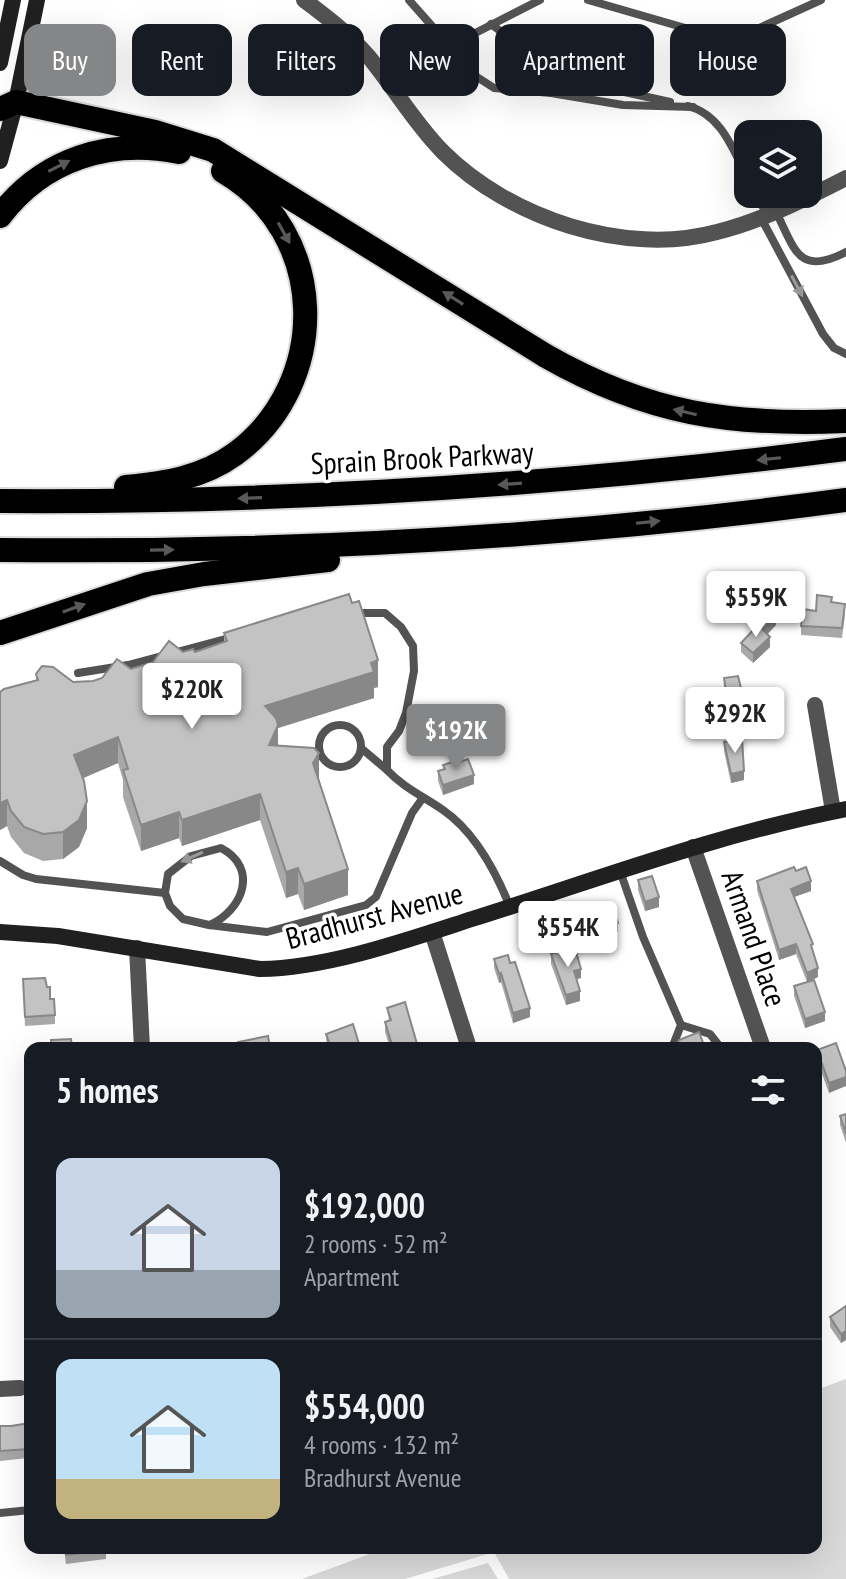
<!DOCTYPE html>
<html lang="en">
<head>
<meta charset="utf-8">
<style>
	body { margin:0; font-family:"PT Sans Narrow",sans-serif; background:#20242c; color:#f1f3f6; height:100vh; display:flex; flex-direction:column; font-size:30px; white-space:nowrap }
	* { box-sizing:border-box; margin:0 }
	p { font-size:26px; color:#9ea1a6 }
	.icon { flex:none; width:44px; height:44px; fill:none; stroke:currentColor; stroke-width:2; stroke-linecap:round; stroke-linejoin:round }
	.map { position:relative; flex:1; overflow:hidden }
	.drawer { position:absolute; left:24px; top:1042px; width:798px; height:512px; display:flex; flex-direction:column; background:#171b24; border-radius:16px; box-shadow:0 8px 32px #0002 }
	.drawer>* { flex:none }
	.banner { position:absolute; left:24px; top:24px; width:798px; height:72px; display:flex; gap:16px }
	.tools { position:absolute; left:734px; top:120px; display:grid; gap:16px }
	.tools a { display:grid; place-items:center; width:88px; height:88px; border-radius:16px; background:#171b24; box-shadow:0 8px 32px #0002; font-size:40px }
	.price { position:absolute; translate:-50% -68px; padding:0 18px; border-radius:8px; background:#fff; color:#222; font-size:26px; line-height:52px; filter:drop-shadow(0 2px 4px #0008) }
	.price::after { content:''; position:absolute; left:50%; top:48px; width:24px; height:18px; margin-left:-12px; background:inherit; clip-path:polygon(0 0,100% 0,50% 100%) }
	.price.active { background:#858687; color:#fff }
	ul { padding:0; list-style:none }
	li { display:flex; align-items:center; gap:24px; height:200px; padding:0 32px }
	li+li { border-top:2px solid #363941 }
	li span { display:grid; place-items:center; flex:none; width:224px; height:160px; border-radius:16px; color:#555 }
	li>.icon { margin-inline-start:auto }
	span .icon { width:96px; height:96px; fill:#fffc; stroke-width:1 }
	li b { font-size:34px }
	h2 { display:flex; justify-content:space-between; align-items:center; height:96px; padding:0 32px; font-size:34px }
	.chip { padding:0 28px; border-radius:16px; background:#171b24; box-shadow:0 8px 32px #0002; font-size:28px; line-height:72px }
	.chip.active { background:#858687; color:#fff }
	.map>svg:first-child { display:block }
	.green { fill:#dadada }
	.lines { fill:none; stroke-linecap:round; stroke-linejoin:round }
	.motorway-casing { stroke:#dbdbdb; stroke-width:28 }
	.service { stroke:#535353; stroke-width:8 }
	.minor { stroke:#535353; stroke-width:16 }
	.tertiary { stroke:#535353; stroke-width:16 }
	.secondary { stroke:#202020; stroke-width:16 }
	.motorway { stroke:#000; stroke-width:24 }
	.wall { fill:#a8a8a8 }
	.shaded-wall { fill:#888 }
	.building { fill:#c3c3c3; stroke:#888; stroke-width:2 }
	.oneway { fill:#595959 }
	.oneway2 { fill:#989898 }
	.labels { text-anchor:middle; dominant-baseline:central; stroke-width:7; stroke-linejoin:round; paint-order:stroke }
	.street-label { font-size:30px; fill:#000; stroke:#fff }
</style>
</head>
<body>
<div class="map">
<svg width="846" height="1579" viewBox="0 0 846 1579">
	<rect width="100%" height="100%" fill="#fff"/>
	<g class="green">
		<polygon points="846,1379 846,1579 509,1579 494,1552 405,1579 302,1579 386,1548 816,1548 816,1390"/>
		<polygon points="488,1563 498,1579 432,1579"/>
	</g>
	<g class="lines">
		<g class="motorway-casing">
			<g id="motorway">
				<path d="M0,109L16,102L155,132L213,150L546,356C648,414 731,426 846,421"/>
				<path d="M0,216C43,159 110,138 179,152"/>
				<path d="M126,487C165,483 202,478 235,454C332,383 329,232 223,171"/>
				<path d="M0,501C283,503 565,485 846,449"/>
				<path d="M0,550C282,553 566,538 846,500"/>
				<polyline points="0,633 148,584 204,574 328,560"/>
			</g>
		</g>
		<g class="service">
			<polyline points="409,0 477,77 494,88 551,93 623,105 693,107"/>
			<polyline points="588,0 713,36 735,39 821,0"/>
			<polyline points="491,24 553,71 556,78 551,93"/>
			<polyline points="450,46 540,0"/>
			<polyline points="562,91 611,89 670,102"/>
			<path d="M688,106C722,115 733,150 748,179"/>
			<polyline points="756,194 767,215"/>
			<path d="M776,212C795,249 798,277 846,252"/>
			<polyline points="761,218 823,334 834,348 846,354"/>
			<path d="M352,613H385L401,627L413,646L414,671L406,713L399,731L387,747V770C404,788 423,796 443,810C475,832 496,872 510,907"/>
			<polyline points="78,673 128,665 233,637"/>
			<circle cx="340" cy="746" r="21"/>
			<polyline points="361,748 387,770"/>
			<polyline points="0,861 23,875 36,879 165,893 170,906 183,919 209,925 267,932 366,905 376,897 412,813 422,799"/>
			<polyline points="620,871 643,937 681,1025 672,1048"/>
			<path d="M165,893L168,874L191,856L221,848C259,868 243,910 210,925"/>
			<polyline points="681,1025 710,1034 721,1048"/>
			<polyline points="0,1513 30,1510"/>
		</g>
		<g class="minor">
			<polyline points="815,705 833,811"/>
			<polyline points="693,847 763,1048"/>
			<polyline points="432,932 469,1048"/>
			<polyline points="137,948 142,1048"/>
			<polyline points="0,1389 20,1388"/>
		</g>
		<path class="tertiary" d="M304,0C327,17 349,34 368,56C394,87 414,123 443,152C509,218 625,257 717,232C762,221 805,199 846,178"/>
		<g class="secondary">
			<polyline points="0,63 13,0"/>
			<polyline points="0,161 16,102 37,0"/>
			<path d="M0,932L58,936L260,969C328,968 407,940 472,919C596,880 718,834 846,809"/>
		</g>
		<use href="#motorway" class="motorway"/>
	</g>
	<g class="wall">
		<polygon points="832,603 845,614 842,638 801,635 801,626 816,611"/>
		<polygon points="751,616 776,625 767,634 770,647 753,663 741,652 741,643 754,629 751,626"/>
		<polygon points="224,633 378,687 374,688 374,698 278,728 278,746 319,779 348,895 304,910 298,894 286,898 260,820 182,846 179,838 141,851 123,797 123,780 118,763 83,778 87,828 79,847 63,859 43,861 24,853 11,837 7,826 0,830 0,692 36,681 36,674 73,682 93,681 183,652 195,652 224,642"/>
		<polygon points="724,678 748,716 748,726 730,729 724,687"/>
		<polygon points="724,742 744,780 731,783 724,751"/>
		<polygon points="443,765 474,784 443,795 438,781 438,771 443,770"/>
		<polygon points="796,871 811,891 794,897 813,953 818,977 807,982 796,954 779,960 757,890 757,881"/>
		<polygon points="638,880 659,907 645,911 638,890"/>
		<polygon points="588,914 618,932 594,941 588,923"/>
		<polygon points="551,954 581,978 577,979 580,1001 566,1005 551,964"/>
		<polygon points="494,959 530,1017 513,1023 501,982 499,983 494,968"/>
		<polygon points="794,986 825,1021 805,1028 794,996"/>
		<polygon points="47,987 55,1015 55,1024 25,1026 23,988"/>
		<polygon points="387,1008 417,1048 390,1048 385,1032 385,1022 389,1021"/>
		<polygon points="326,1034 359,1048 327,1048"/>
		<polygon points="836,1043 829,1093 817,1060 817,1050"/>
		<polygon points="846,1114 846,1143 840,1125 840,1116"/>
		<polygon points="846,1306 846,1340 841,1343 830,1327 830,1317"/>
		<polygon points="30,1423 30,1454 28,1454 28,1458 0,1461 0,1426 11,1426"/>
		<polygon points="64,1548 106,1548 106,1559 66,1564"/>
		<polygon points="155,1548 182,1548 155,1551"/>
	</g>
	<g class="shaded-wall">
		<polygon points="776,615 776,625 764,638 764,628"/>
		<polygon points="770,637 770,647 753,663 753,653"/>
		<polygon points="378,660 378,687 374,688 374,698 278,728 278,752 269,772 265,706"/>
		<polygon points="118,737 118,763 74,782 74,755"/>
		<polygon points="319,753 319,779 313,763"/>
		<polygon points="744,771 744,780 731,783 731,774"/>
		<polygon points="474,775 474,784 443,795 443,785"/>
		<polygon points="260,794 260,820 182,846 182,820"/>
		<polygon points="7,800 7,826 0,830 0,803"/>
		<polygon points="87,801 87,828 79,847 63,859 63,832"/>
		<polygon points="179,812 179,838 141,851 141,825"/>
		<polygon points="298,868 298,894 286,898 286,872"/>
		<polygon points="348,869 348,895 304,910 304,884"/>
		<polygon points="811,881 811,891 791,898 791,889"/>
		<polygon points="659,897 659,907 645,911 645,902"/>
		<polygon points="618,923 618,932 594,941 594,931"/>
		<polygon points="796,944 796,954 779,960 779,950"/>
		<polygon points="818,968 818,977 807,982 807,973"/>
		<polygon points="581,969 581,978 574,980 574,971"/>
		<polygon points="501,973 501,982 499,983 499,974"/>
		<polygon points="580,991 580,1001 566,1005 566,995"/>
		<polygon points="530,1008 530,1017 513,1023 513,1013"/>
		<polygon points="825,1012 825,1021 805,1028 805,1019"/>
		<polygon points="417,1044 417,1048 403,1048"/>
		<polygon points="846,1077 846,1086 829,1093 829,1083"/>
		<polygon points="846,1331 846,1340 841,1343 841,1334"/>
	</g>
	<g class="building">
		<polygon points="349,594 352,603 359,601 378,660 371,663 374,672 265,706 276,718 278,725 269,745 314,748 319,753 313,763 348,869 304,884 298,868 286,872 260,794 182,820 179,812 141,825 123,770 128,769 118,737 74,755 84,781 87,801 79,820 63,832 43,834 24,827 11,811 7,800 0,803 0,692 4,689 38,680 36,674 42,666 53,667 73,682 93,681 102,678 117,659 131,669 153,662 169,641 183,652 193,649 195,652 227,641 224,633"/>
		<polygon points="817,595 832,597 831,602 845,604 842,628 801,626 803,609 816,611"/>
		<polygon points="763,603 776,615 764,628 751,616"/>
		<polygon points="758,625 770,637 753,653 741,643"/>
		<polygon points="738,676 748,716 730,719 724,678"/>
		<polygon points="742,738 744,771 731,774 724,742"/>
		<polygon points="468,759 474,775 443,785 438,771 445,769 443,765 459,760 460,762"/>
		<polygon points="794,867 796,871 806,867 811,881 791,889 813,944 811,945 818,968 807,973 796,944 779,950 757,881"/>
		<polygon points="652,876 659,897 645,902 638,880"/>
		<polygon points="611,905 618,923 594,931 588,914"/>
		<polygon points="574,945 581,969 574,971 580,991 566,995 551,954 561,951 561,949"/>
		<polygon points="508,955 510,963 515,962 530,1008 513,1013 501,973 499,974 494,959"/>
		<polygon points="45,978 47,987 50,987 50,999 54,999 55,1015 25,1017 23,979"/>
		<polygon points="814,980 825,1012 805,1019 794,986"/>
		<polygon points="405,1002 417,1044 403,1048 393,1048 385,1022 391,1020 387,1008"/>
		<polygon points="353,1024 359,1044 347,1048 331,1048 326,1034"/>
		<polygon points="699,1032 705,1048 678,1048 677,1044 679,1040"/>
		<polygon points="268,1036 270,1048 239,1048 238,1042"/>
		<polygon points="71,1039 72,1048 51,1048 51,1040"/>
		<polygon points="836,1043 846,1071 846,1077 829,1083 817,1050"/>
		<polygon points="846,1114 846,1133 840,1116"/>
		<polygon points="846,1306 846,1331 841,1334 830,1317"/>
		<polygon points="30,1423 30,1444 27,1444 28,1449 0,1451 0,1426 11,1426"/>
		<polygon points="65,1548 106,1548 106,1550 66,1555"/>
	</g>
	<defs><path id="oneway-solid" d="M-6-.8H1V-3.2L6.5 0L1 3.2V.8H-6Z" transform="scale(2)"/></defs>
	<g class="oneway">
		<use href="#oneway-solid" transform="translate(59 166) rotate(-27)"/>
		<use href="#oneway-solid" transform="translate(284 233) rotate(61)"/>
		<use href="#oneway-solid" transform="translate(453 298) rotate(-148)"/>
		<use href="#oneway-solid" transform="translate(685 412) rotate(-167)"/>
		<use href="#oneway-solid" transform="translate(769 459) rotate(174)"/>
		<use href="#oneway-solid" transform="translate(510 484) rotate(176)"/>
		<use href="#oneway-solid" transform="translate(250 498) rotate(178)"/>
		<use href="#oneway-solid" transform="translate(648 522) rotate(-6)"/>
		<use href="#oneway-solid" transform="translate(162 550) rotate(-1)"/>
		<use href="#oneway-solid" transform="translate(74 608) rotate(-20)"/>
	</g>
	<g class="oneway2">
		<use href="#oneway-solid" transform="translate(797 286) rotate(62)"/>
		<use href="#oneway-solid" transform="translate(192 857) rotate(156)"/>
	</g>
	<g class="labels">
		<g class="street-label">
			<text transform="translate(422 457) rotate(-3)">Sprain Brook Parkway</text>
			<text transform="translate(374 915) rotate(-15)">Bradhurst Avenue</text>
			<text transform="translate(755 938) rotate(71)">Armand Place</text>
		</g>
	</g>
</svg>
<div class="tools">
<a><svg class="icon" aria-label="layers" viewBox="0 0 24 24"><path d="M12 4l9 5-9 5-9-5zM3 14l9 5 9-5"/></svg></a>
</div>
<b class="price" style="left:756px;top:639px">$559K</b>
<b class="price" style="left:192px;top:731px">$220K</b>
<b class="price" style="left:735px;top:755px">$292K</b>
<b class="price active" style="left:456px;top:772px">$192K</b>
<b class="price" style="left:568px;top:969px">$554K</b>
<div class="banner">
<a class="chip active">Buy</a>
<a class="chip">Rent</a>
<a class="chip">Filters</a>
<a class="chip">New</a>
<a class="chip">Apartment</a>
<a class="chip">House</a>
</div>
<section class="drawer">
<h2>5 homes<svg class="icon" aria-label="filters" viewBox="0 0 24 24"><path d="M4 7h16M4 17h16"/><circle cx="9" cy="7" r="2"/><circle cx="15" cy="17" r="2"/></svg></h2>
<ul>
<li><span style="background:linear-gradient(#c9d6e8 70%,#9aa5b1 0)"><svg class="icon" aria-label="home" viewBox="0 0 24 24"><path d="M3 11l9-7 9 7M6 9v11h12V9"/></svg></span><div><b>$192,000</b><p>2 rooms · 52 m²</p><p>Apartment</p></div></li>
<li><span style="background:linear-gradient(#bfe0f5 75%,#c2b280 0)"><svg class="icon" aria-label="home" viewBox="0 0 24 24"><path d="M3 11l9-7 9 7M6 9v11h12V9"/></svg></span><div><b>$554,000</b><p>4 rooms · 132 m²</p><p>Bradhurst Avenue</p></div></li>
</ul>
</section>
</div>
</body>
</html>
